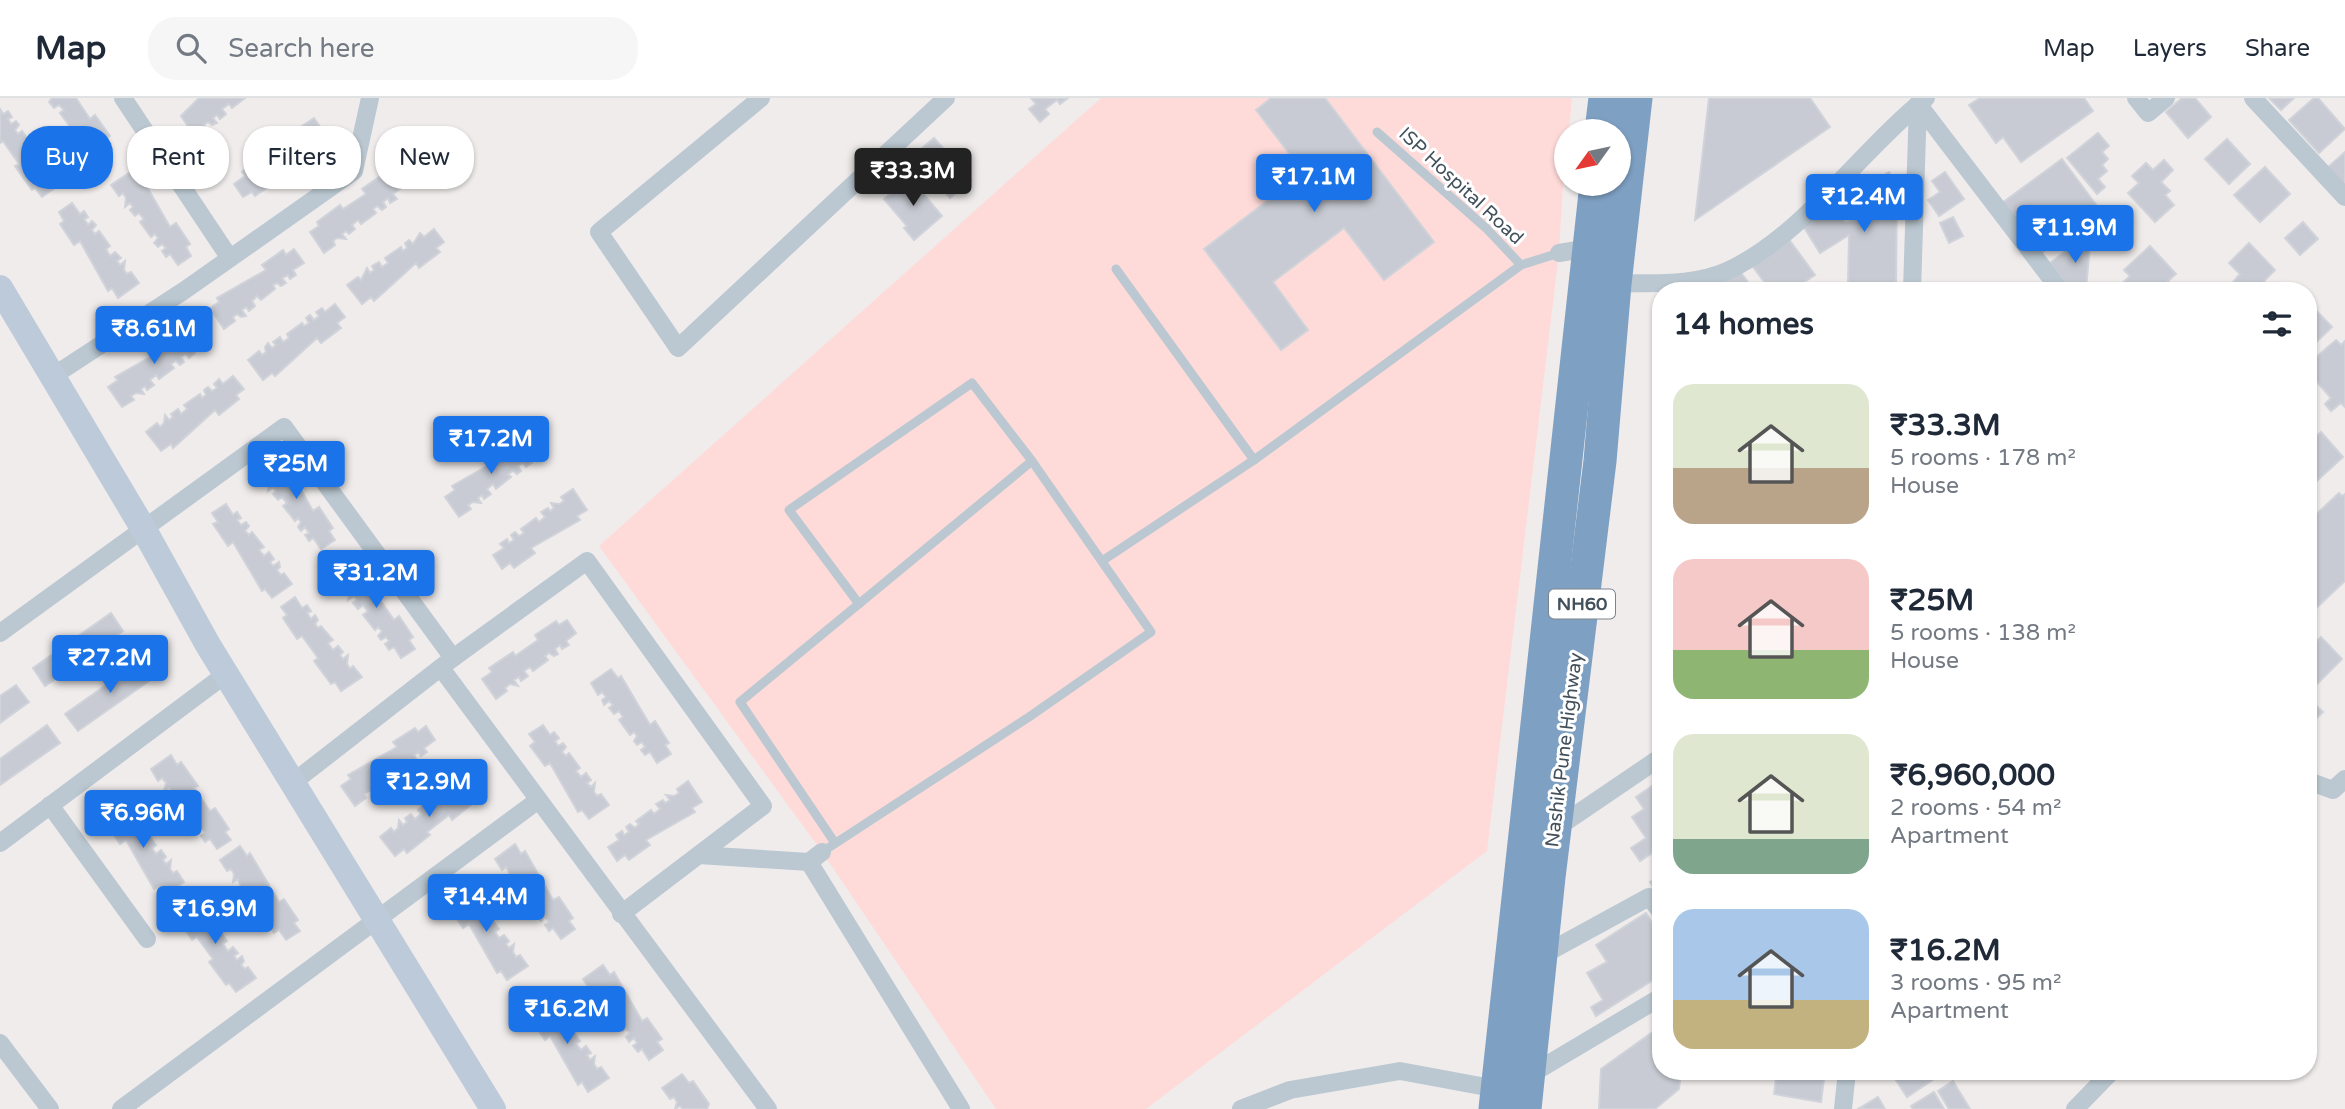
<!DOCTYPE html>
<html lang="en">
<head>
<meta charset="utf-8">
<style>
	body { margin:0; font-family:"Varela Round",sans-serif; background:#f6f6f7; color:#1f2937; height:100vh; display:flex; flex-direction:column; font-size:26px; white-space:nowrap }
	* { box-sizing:border-box; margin:0 }
	p { font-size:23px; color:#747a83 }
	.icon { flex:none; width:38px; height:38px; fill:none; stroke:currentColor; stroke-width:2; stroke-linecap:round; stroke-linejoin:round }
	.map { position:relative; flex:1; overflow:hidden }
	.sheet { position:absolute; left:1652px; top:184px; width:665px; height:798px; display:flex; flex-direction:column; background:#fff; border-radius:28px; box-shadow:0 2px 5px #0004 }
	.sheet>* { flex:none }
	.guide { position:absolute; left:21px; top:28px; width:665px; height:63px; display:flex; gap:14px }
	.needle { width:46px; rotate:237deg }
	.tools { position:absolute; left:1554px; top:21px; display:grid; gap:14px }
	.tools a { display:grid; place-items:center; width:77px; height:77px; border-radius:50%; background:#fff; box-shadow:0 2px 5px #0004; font-size:35px }
	.price { position:absolute; translate:-50% -60px; padding:0 16px; border-radius:7px; background:#1a73e8; color:#fff; font-size:23px; line-height:46px; filter:drop-shadow(0 2px 4px #0008) }
	.price::after { content:''; position:absolute; left:50%; top:42px; width:21px; height:16px; margin-left:-10px; background:inherit; clip-path:polygon(0 0,100% 0,50% 100%) }
	.price.selected { background:#222; color:#fff }
	ul { padding:0; list-style:none }
	li { display:flex; align-items:center; gap:21px; height:175px; padding:0 21px }
	li span { display:grid; place-items:center; flex:none; width:196px; height:140px; border-radius:21px; color:#555 }
	li>.icon { margin-inline-start:auto }
	span .icon { width:84px; height:84px; fill:#fffc; stroke-width:1 }
	li b { font-size:30px }
	h2 { display:flex; justify-content:space-between; align-items:center; height:84px; padding:0 21px; font-size:30px }
	.tag { padding:0 24px; border-radius:28px; background:#fff; box-shadow:0 2px 5px #0004; font-size:24px; line-height:63px }
	.tag.selected { background:#1a73e8; color:#fff }
	header { display:flex; align-items:center; gap:42px; box-sizing:border-box; height:98px; padding:0 35px; background:#fff; border-bottom:2px solid #e0e1e3 }
	header strong { font-size:33px }
	nav { display:flex; gap:38px; margin-inline-start:auto; font-size:24px }
	.search { width:490px; height:63px; background:#f6f6f7; display:flex; align-items:center; gap:18px; box-sizing:border-box; padding:0 24px; border-radius:28px; color:#747a83; font-size:26px }
	.map>svg:first-child { display:block }
	.medical { fill:#fedbd9 }
	.building { fill:#c8cbd3; stroke:#d0d3d9; stroke-width:2 }
	.lines { fill:none; stroke-linecap:round; stroke-linejoin:round }
	.lane { stroke:#bbc8d1; stroke-width:9 }
	.street { stroke:#bbc8d1; stroke-width:18 }
	.secondary { stroke:#bdcad9; stroke-width:26 }
	.highway { stroke:#7ea0c3; stroke-width:33 }
	.labels { text-anchor:middle; dominant-baseline:central; stroke-width:6; stroke-linejoin:round; paint-order:stroke }
	.shield { fill:#fff; stroke:#7b858d; stroke-width:2 }
	.shield-label { font-size:18px; font-weight:bold; fill:#43515c }
	.street-label { font-size:19px; fill:#43515c; stroke:#fff }
</style>
</head>
<body>
<header>
<strong>Map</strong>
<div class="search"><svg class="icon" aria-label="search" viewBox="0 0 24 24"><circle cx="10" cy="10" r="6"/><path d="M15 15l6 6"/></svg>Search here</div>
<nav><a>Map</a><a>Layers</a><a>Share</a></nav>
</header>
<div class="map">
<svg width="2345" height="1011" viewBox="0 0 2345 1011">
	<rect width="100%" height="100%" fill="#f0ecec"/>
	<polygon class="medical" points="1101,0 1572,0 1569,33 1566,33 1559,155 1487,753 1146,1011 996,1011 822,754 599,448"/>
	<g class="building">
		<polygon points="52,0 76,0 90,21 95,17 110,38 105,41 111,50 97,59 90,48 85,51 81,45 85,42 82,38 77,41 74,36 78,32 75,28 71,30 60,15 64,12 59,7 54,10 49,4"/>
		<polygon points="199,0 245,0 232,10 229,6 222,11 226,16 220,21 217,17 213,20 217,25 212,27 208,24 204,27 206,31 195,39 181,18"/>
		<polygon points="1031,0 1068,0 1060,6 1057,2 1045,11 1049,16 1040,24 1029,11 1036,6"/>
		<polygon points="1271,0 1325,0 1434,144 1384,182 1344,130 1273,184 1308,232 1281,252 1204,151 1304,75 1256,12"/>
		<polygon points="1709,0 1810,0 1830,29 1695,122"/>
		<polygon points="1980,0 2084,0 2093,13 2021,64 2003,39 1996,45 1969,7"/>
		<polygon points="2182,0 2195,0 2211,19 2188,40 2166,14"/>
		<polygon points="2269,0 2294,0 2281,12"/>
		<polygon points="2314,0 2318,0 2345,31 2319,55 2289,22"/>
		<polygon points="0,11 3,16 8,13 12,19 8,21 11,26 16,23 19,27 15,32 18,36 22,33 33,48 30,51 34,57 39,54 44,67 48,63 50,68 47,71 51,76 54,74 62,85 42,99 35,90 32,92 15,68 19,66 3,43 0,45"/>
		<polygon points="314,20 328,40 318,47 321,51 272,78 276,84 255,98 252,94 243,99 234,86 245,78 242,74 247,70 250,74 255,70 252,65 256,62 261,66 265,63 262,59 277,48 280,52 286,48 282,43 289,38 292,41 296,38 292,33 300,34 305,31 302,28"/>
		<polygon points="2098,35 2109,48 2102,54 2108,61 2102,67 2107,73 2098,81 2105,89 2097,96 2067,60"/>
		<polygon points="934,40 971,82 950,100 913,58"/>
		<polygon points="2227,41 2250,66 2229,86 2205,61"/>
		<polygon points="2345,54 2345,90 2327,70"/>
		<polygon points="2062,61 2100,112 2040,156 2002,105"/>
		<polygon points="2164,62 2173,72 2161,84 2170,93 2165,97 2174,107 2155,124 2128,95 2139,85 2132,78 2146,65 2153,72"/>
		<polygon points="2265,69 2290,96 2260,124 2234,97"/>
		<polygon points="132,73 138,82 142,80 170,129 176,125 190,146 186,149 191,158 178,167 170,156 166,159 162,153 166,150 162,146 158,149 154,145 158,140 155,136 151,139 140,124 144,121 139,115 135,118 130,112 133,109 130,105 125,109 126,100 123,95 119,98 111,87"/>
		<polygon points="1889,74 1897,87 1896,187 1848,186 1849,137 1820,155 1802,126 1834,106 1845,124 1867,121 1862,90"/>
		<polygon points="1945,74 1964,101 1939,118 1928,102 1940,94 1932,83"/>
		<polygon points="395,75 404,88 393,96 397,101 390,105 388,100 383,104 386,109 382,112 377,108 373,111 376,115 361,126 358,122 352,127 355,131 349,136 346,133 342,136 346,141 337,140 333,143 335,147 324,155 310,134 319,128 317,124 340,107 343,111 366,96 362,91 383,76 387,80"/>
		<polygon points="909,79 942,118 914,142 904,130 907,128 884,101"/>
		<polygon points="72,105 80,116 84,113 88,119 84,121 88,127 92,123 96,127 92,132 95,136 99,133 110,148 106,151 110,158 115,154 121,160 117,163 120,167 125,163 124,172 127,176 131,174 139,185 118,200 112,190 108,193 80,143 74,147 60,126 64,123 59,114"/>
		<polygon points="1953,119 1963,138 1949,145 1940,125"/>
		<polygon points="2303,124 2318,141 2300,157 2285,140"/>
		<polygon points="434,131 444,144 436,150 440,154 419,170 416,165 374,203 371,199 362,206 347,187 358,179 361,182 367,170 370,175 374,172 372,168 379,164 382,169 388,165 385,160 401,149 403,153 407,150 405,145 409,142 413,146 420,135 424,139"/>
		<polygon points="2091,134 2086,192 2071,192 2050,165"/>
		<polygon points="1788,140 1815,177 1792,192 1770,192 1751,166"/>
		<polygon points="2249,145 2275,172 2264,183 2272,192 2226,192 2240,176 2229,165"/>
		<polygon points="2150,148 2176,176 2168,183 2176,190 2115,192 2130,178 2124,172"/>
		<polygon points="294,151 304,165 293,172 296,177 290,181 288,177 282,180 286,185 281,188 277,185 273,187 275,191 261,202 257,198 252,203 255,208 249,213 246,209 242,212 246,218 241,219 237,216 233,219 235,223 224,231 210,210 219,204 217,200 266,172 262,167 283,152 286,157"/>
		<polygon points="1739,172 1754,192 1711,192"/>
		<polygon points="2308,204 2332,229 2309,251 2308,250"/>
		<polygon points="335,206 345,219 337,225 341,230 321,245 317,240 275,278 272,275 263,282 248,262 259,253 262,257 266,254 265,249 268,245 272,250 276,247 273,244 280,239 283,244 289,240 287,236 302,225 304,228 309,225 306,220 310,217 314,222 319,218 316,214 322,210 325,214"/>
		<polygon points="193,230 202,244 191,251 195,255 189,260 186,256 181,259 184,264 180,267 176,263 171,266 174,270 159,281 156,277 150,282 154,287 147,292 145,288 141,291 144,296 136,295 131,298 134,302 122,309 108,289 118,282 115,279 164,251 161,246 182,231 185,235"/>
		<polygon points="2336,242 2341,247 2345,243 2345,309 2341,305 2331,313 2325,306 2331,300 2317,284 2310,290 2308,288 2308,276 2312,272 2308,266"/>
		<polygon points="233,278 244,291 236,297 239,301 219,317 215,312 173,350 171,346 161,353 146,334 157,325 160,329 164,325 165,317 169,322 173,319 171,316 178,311 181,316 187,311 184,307 200,296 202,300 206,297 204,292 208,289 212,293 217,290 214,286 219,281 223,286"/>
		<polygon points="1661,318 1661,375 1654,374"/>
		<polygon points="2321,334 2343,359 2308,391 2308,346"/>
		<polygon points="530,339 539,353 528,361 532,365 526,369 523,365 518,368 521,373 517,376 513,373 508,376 511,379 496,391 493,386 487,391 491,396 484,401 482,397 478,400 481,405 473,404 468,407 471,411 459,419 445,399 455,392 452,388 501,360 497,355 518,341 522,345"/>
		<polygon points="275,356 281,366 285,363 313,413 319,409 333,430 329,433 335,442 321,451 313,440 309,443 305,437 309,435 305,429 301,433 298,429 301,424 298,420 295,423 283,408 287,405 282,399 278,402 273,396 276,393 273,389 268,393 269,384 266,380 262,382 254,370"/>
		<polygon points="573,391 587,412 577,418 580,422 531,450 535,455 514,470 510,465 502,471 493,457 504,450 500,446 507,441 509,445 514,442 511,437 515,434 519,438 524,435 521,431 536,420 539,424 545,419 541,414 548,410 550,413 554,410 551,405 559,406 564,403 561,399"/>
		<polygon points="2339,395 2342,398 2345,396 2345,483 2312,514 2308,510 2308,424"/>
		<polygon points="226,406 233,417 237,414 241,420 237,422 241,427 246,424 249,428 245,433 249,437 252,434 264,449 259,452 264,458 269,454 274,461 270,464 273,468 279,464 280,469 277,472 281,477 284,475 292,486 272,500 265,491 262,493 233,444 228,448 213,426 218,424 212,415"/>
		<polygon points="355,466 362,475 365,473 382,496 378,499 394,522 399,518 413,539 409,542 415,551 401,560 394,549 389,552 385,546 389,543 386,539 381,542 378,538 382,533 378,529 375,532 363,517 368,513 363,507 358,511 353,505 357,502 354,498 348,502 350,493 346,488 342,491 335,480"/>
		<polygon points="295,499 302,510 307,507 311,513 307,515 311,521 315,517 318,522 315,526 318,530 321,528 333,542 328,545 333,552 338,548 343,554 340,557 343,561 348,557 347,566 350,571 353,568 362,579 341,593 335,584 331,586 314,563 318,560 302,538 297,541 283,520 287,517 281,509"/>
		<polygon points="111,515 123,533 45,588 33,570"/>
		<polygon points="567,522 576,535 566,543 569,547 562,551 560,547 555,551 558,556 554,558 549,555 545,558 548,562 533,573 530,569 524,573 528,578 521,583 519,579 514,582 518,588 510,586 505,590 507,593 496,601 482,581 492,574 489,570 513,554 515,558 538,542 535,537 556,523 559,527"/>
		<polygon points="2321,539 2342,561 2314,589 2308,583 2308,551"/>
		<polygon points="143,561 156,578 78,633 65,616"/>
		<polygon points="611,571 618,580 621,578 650,627 655,623 669,645 665,647 671,656 657,665 650,654 645,657 641,652 645,649 642,644 637,647 634,643 637,638 634,634 630,637 619,622 623,619 619,613 614,616 609,610 613,607 609,603 604,607 602,602 606,599 602,594 598,597 591,585"/>
		<polygon points="16,587 29,604 0,625 0,598"/>
		<polygon points="2308,600 2323,614 2308,628"/>
		<polygon points="47,627 60,645 0,687 0,661"/>
		<polygon points="543,627 550,637 554,634 559,640 555,643 558,648 563,645 566,649 562,654 566,658 569,655 580,670 576,673 581,679 586,675 591,682 587,685 591,689 595,685 594,694 597,698 601,696 609,707 589,721 582,712 578,714 550,665 545,668 530,648 535,644 529,636"/>
		<polygon points="426,628 435,642 424,650 427,654 421,658 419,654 414,657 417,663 413,665 408,662 404,665 407,668 392,680 389,676 383,680 387,685 380,690 378,686 374,689 377,694 369,693 364,696 366,700 355,708 341,688 351,681 348,677 397,649 393,644 415,630 418,634"/>
		<polygon points="171,657 177,667 181,664 198,688 194,690 210,713 215,710 229,731 225,734 231,742 217,751 210,741 205,744 201,738 205,735 202,730 197,734 194,729 197,725 194,720 191,723 179,708 184,705 179,699 174,703 169,696 173,694 169,690 164,693 166,685 162,680 158,683 151,671"/>
		<polygon points="1661,682 1661,749 1640,763 1631,750 1646,740 1632,719 1644,711 1636,699"/>
		<polygon points="467,683 477,696 469,702 472,706 452,722 449,717 427,734 430,737 407,755 404,751 395,758 380,739 391,730 394,734 398,730 399,722 403,727 407,724 405,720 411,716 415,721 421,716 418,712 433,701 436,705 440,702 438,697 442,693 446,698 453,686 456,690"/>
		<polygon points="688,683 702,704 692,710 695,714 646,742 650,747 629,762 625,757 617,763 608,749 619,742 616,737 622,733 624,737 629,734 626,729 630,726 635,730 639,726 636,723 651,712 654,716 660,711 656,706 663,702 665,705 670,702 666,697 674,698 679,695 677,691"/>
		<polygon points="118,704 125,715 130,711 134,718 130,720 134,725 138,722 141,726 138,731 141,735 145,732 156,747 152,750 156,756 161,752 166,759 163,762 166,766 171,762 170,771 173,775 177,773 184,784 164,798 158,789 154,791 126,742 120,746 106,725 110,722 104,713"/>
		<polygon points="515,746 521,756 525,753 553,802 559,799 573,820 569,823 575,831 561,841 553,830 549,833 545,827 549,824 545,819 541,823 537,819 541,814 538,810 534,813 523,798 527,794 523,788 518,792 513,779 508,783 509,774 506,769 502,772 495,761"/>
		<polygon points="240,748 247,758 250,755 279,804 284,801 298,822 294,825 300,833 286,842 279,832 274,835 270,829 274,826 271,821 266,824 263,820 267,815 263,811 260,814 248,799 252,796 248,790 243,794 238,781 233,784 234,776 231,771 227,773 220,762"/>
		<polygon points="1661,777 1661,800 1650,784"/>
		<polygon points="461,788 469,799 473,796 477,802 473,804 477,809 481,806 485,810 481,815 484,819 488,816 499,831 495,834 499,840 504,837 509,843 506,846 509,850 514,846 513,854 516,859 520,857 528,868 507,882 501,873 497,875 469,826 463,830 449,809 453,806 448,797"/>
		<polygon points="190,800 197,811 202,808 206,814 202,816 205,822 210,818 213,822 209,827 212,831 216,828 227,843 223,846 228,853 233,849 238,855 234,858 237,862 242,858 244,863 241,867 245,871 248,869 256,880 236,894 229,885 226,887 209,864 213,861 197,839 192,842 178,821 182,818 176,809"/>
		<polygon points="1646,815 1661,840 1661,877 1596,918 1591,909 1603,902 1587,875 1607,864 1596,847"/>
		<polygon points="603,867 610,877 614,874 642,923 647,920 662,941 657,944 663,952 649,962 642,951 638,954 633,948 637,945 634,940 629,944 626,939 630,935 626,931 623,933 612,918 616,915 611,909 606,913 601,907 605,904 602,900 597,903 598,895 595,890 591,893 583,881"/>
		<polygon points="543,900 550,910 554,907 558,913 555,916 558,921 563,918 566,922 562,926 565,931 569,928 580,943 576,946 581,952 586,948 591,955 587,957 590,962 595,958 594,966 597,971 601,969 609,980 588,994 582,984 578,987 550,938 545,942 530,920 535,917 529,909"/>
		<polygon points="1661,928 1661,973 1681,973 1679,991 1655,1011 1599,1011 1601,971"/>
		<polygon points="1777,973 1825,973 1821,1004 1774,996"/>
		<polygon points="1890,973 1946,973 1907,999"/>
		<polygon points="682,976 689,985 693,983 709,1006 707,1011 683,1011 680,1008 675,1011 677,1004 674,999 670,1001 662,990"/>
		<polygon points="1953,983 1970,1011 1949,1011 1938,993"/>
		<polygon points="1934,994 1944,1011 1913,1011 1911,1008"/>
		<polygon points="1878,999 1885,1011 1858,1011"/>
	</g>
	<g class="lines">
		<g class="lane">
			<polyline points="1377,34 1486,130 1521,167"/>
			<polyline points="1116,171 1254,362"/>
			<polyline points="1102,463 1254,362 1521,167 1559,155"/>
			<polyline points="859,506 789,412 972,285 1032,363"/>
			<polyline points="822,754 1029,619 1151,534 1032,363 740,604 835,745"/>
		</g>
		<g class="street">
			<polyline points="123,0 229,159"/>
			<polyline points="761,0 599,134 678,250 946,0"/>
			<polyline points="2136,0 2148,15 2166,0"/>
			<polyline points="2253,0 2345,99"/>
			<polyline points="1918,6 2060,192"/>
			<polyline points="1559,155 1596,149"/>
			<path d="M1610,186C1648,184 1692,189 1727,173C1802,139 1862,51 1926,0"/>
			<polyline points="1912,192 1918,6"/>
			<polyline points="53,278 185,192 354,73 370,0"/>
			<polyline points="0,535 284,329 453,560 291,686"/>
			<polyline points="453,560 587,463 763,708 621,816"/>
			<polyline points="441,570 768,1011"/>
			<polyline points="2308,683 2333,692 2345,681"/>
			<polyline points="50,707 147,841"/>
			<polyline points="1555,731 1661,659"/>
			<polyline points="0,745 226,576"/>
			<polyline points="699,757 809,764 822,754"/>
			<polyline points="809,764 961,1011"/>
			<polyline points="1541,858 1649,799 1661,814"/>
			<polyline points="0,945 50,1011"/>
			<polyline points="1528,978 1661,899"/>
			<polyline points="121,1011 537,703"/>
			<polyline points="1241,1011 1290,992 1400,973 1497,991"/>
			<polyline points="1843,1011 1847,973"/>
			<polyline points="2075,1011 2112,973"/>
		</g>
		<polyline class="secondary" points="0,190 143,430 208,547 493,1011"/>
		<g class="highway">
			<polyline points="1601,33 1605,0"/>
			<polyline points="1495,1011 1596,86"/>
			<polyline points="1525,1011 1549,779 1600,363 1615,186 1636,0"/>
		</g>
	</g>
	<g class="labels">
		<rect class="shield" x="1549" y="491.5" width="66" height="29" rx="5"/>
		<g class="shield-label">
			<text x="1582" y="506">NH60</text>
		</g>
		<g class="street-label">
			<text transform="translate(1461 88) rotate(43)">ISP Hospital Road</text>
			<text transform="translate(1564 652) rotate(-83)">Nashik Pune Highway</text>
		</g>
	</g>
</svg>
<div class="tools">
<a><svg class="needle" viewBox="-14 -14 28 28"><path d="M0-13l5 13h-10z" fill="#e53935"/><path d="M0 13l5-13h-10z" fill="#747a83"/></svg></a>
</div>
<b class="price selected" style="left:913px;top:110px">₹33.3M</b>
<b class="price" style="left:1314px;top:116px">₹17.1M</b>
<b class="price" style="left:1864px;top:136px">₹12.4M</b>
<b class="price" style="left:2075px;top:167px">₹11.9M</b>
<b class="price" style="left:154px;top:268px">₹8.61M</b>
<b class="price" style="left:491px;top:378px">₹17.2M</b>
<b class="price" style="left:296px;top:403px">₹25M</b>
<b class="price" style="left:376px;top:512px">₹31.2M</b>
<b class="price" style="left:110px;top:597px">₹27.2M</b>
<b class="price" style="left:429px;top:721px">₹12.9M</b>
<b class="price" style="left:143px;top:752px">₹6.96M</b>
<b class="price" style="left:486px;top:836px">₹14.4M</b>
<b class="price" style="left:215px;top:848px">₹16.9M</b>
<b class="price" style="left:567px;top:948px">₹16.2M</b>
<div class="guide">
<a class="tag selected">Buy</a>
<a class="tag">Rent</a>
<a class="tag">Filters</a>
<a class="tag">New</a>
</div>
<section class="sheet">
<h2>14 homes<svg class="icon" aria-label="filters" viewBox="0 0 24 24"><path d="M4 7h16M4 17h16"/><circle cx="9" cy="7" r="2"/><circle cx="15" cy="17" r="2"/></svg></h2>
<ul>
<li><span style="background:linear-gradient(#dfe7d0 60%,#b9a48a 0)"><svg class="icon" aria-label="home" viewBox="0 0 24 24"><path d="M3 11l9-7 9 7M6 9v11h12V9"/></svg></span><div><b>₹33.3M</b><p>5 rooms · 178 m²</p><p>House</p></div></li>
<li><span style="background:linear-gradient(#f6c9c9 65%,#8fb573 0)"><svg class="icon" aria-label="home" viewBox="0 0 24 24"><path d="M3 11l9-7 9 7M6 9v11h12V9"/></svg></span><div><b>₹25M</b><p>5 rooms · 138 m²</p><p>House</p></div></li>
<li><span style="background:linear-gradient(#dfe7d0 75%,#7fa58c 0)"><svg class="icon" aria-label="home" viewBox="0 0 24 24"><path d="M3 11l9-7 9 7M6 9v11h12V9"/></svg></span><div><b>₹6,960,000</b><p>2 rooms · 54 m²</p><p>Apartment</p></div></li>
<li><span style="background:linear-gradient(#a9c7e8 65%,#c2b280 0)"><svg class="icon" aria-label="home" viewBox="0 0 24 24"><path d="M3 11l9-7 9 7M6 9v11h12V9"/></svg></span><div><b>₹16.2M</b><p>3 rooms · 95 m²</p><p>Apartment</p></div></li>
</ul>
</section>
</div>
</body>
</html>
